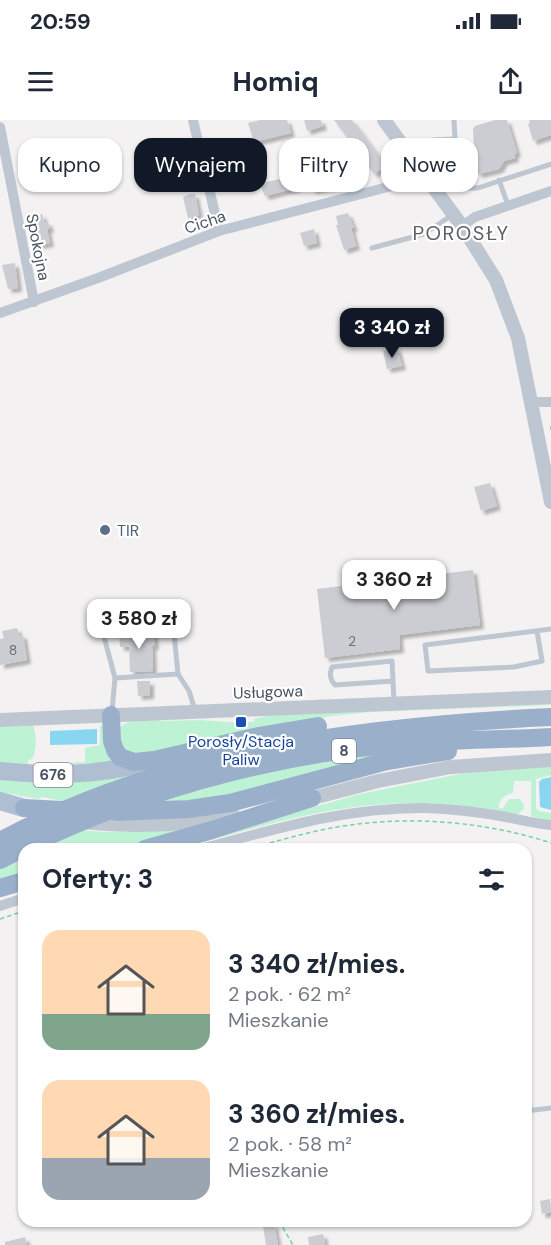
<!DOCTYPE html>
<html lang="pl">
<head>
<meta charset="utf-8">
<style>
	body { margin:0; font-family:"DM Sans",sans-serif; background:#f2f2f3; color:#1f2937; height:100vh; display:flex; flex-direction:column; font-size:22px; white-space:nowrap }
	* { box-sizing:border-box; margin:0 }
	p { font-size:20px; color:#747a83 }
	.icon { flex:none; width:33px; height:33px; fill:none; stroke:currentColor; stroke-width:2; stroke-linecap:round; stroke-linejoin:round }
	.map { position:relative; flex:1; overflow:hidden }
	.details { position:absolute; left:18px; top:723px; width:514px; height:384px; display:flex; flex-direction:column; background:#fff; border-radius:18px; box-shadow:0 2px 4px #0004 }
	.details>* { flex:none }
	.hud { position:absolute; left:18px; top:18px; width:516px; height:54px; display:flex; gap:12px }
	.price { position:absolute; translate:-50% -51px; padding:0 14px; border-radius:12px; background:#fff; color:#222; font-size:20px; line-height:39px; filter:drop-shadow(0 2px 3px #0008) }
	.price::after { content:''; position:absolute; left:50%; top:36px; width:18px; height:14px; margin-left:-9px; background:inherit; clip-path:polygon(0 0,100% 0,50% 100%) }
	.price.selected { background:#111827; color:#fff }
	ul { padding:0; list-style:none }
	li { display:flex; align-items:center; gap:18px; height:150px; padding:0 24px }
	li span { display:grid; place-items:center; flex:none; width:168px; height:120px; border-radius:18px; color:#555 }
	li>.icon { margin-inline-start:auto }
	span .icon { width:72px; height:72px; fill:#fffc; stroke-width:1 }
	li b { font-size:26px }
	h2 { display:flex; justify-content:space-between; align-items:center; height:72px; padding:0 24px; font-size:26px }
	.pill { padding:0 21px; border-radius:18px; background:#fff; box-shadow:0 2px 4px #0004; font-size:21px; line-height:54px }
	.pill.selected { background:#111827; color:#fff }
	.status { display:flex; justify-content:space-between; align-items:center; height:42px; padding:0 30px; background:#fff; direction:ltr }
	.status svg { height:16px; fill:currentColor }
	header { display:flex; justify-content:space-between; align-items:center; height:78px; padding:0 24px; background:#fff; font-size:27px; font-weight:700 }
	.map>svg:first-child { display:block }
	.green { fill:#bef2d5 }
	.water { fill:#89d6f1 }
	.building { fill:#cbcdd3; filter:url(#shadow) }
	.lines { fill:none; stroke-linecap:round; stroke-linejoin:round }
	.path { stroke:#74d2a8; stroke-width:1.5; stroke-dasharray:4.5 3; stroke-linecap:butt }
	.service { stroke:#bec7d1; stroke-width:5 }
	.minor { stroke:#bec7d1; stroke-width:10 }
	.tertiary { stroke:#bec7d1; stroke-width:14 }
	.primary { stroke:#afbfd1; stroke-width:18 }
	.trunk { stroke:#9ab0ca; stroke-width:18 }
	.service-dot { fill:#5c6f8a; stroke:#fff; stroke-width:2 }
	.transit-dot { fill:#1a4fb4; stroke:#fff; stroke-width:2 }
	.labels { text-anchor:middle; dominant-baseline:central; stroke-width:4.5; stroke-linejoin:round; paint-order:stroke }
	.number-label { font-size:14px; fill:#68727d }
	.shield { fill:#fff; stroke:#7e8790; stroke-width:1.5 }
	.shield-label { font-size:15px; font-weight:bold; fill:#475360 }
	.street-label { font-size:16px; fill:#475360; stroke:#fff }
	.service-label { font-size:16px; fill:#4e5e75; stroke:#fff; text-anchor:start }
	.transit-label { font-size:16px; fill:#164399; stroke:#fff }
	.quarter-label { font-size:20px; letter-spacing:1.5px; fill:#5d6166; stroke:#fff }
</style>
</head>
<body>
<div class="status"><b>20:59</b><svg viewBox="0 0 49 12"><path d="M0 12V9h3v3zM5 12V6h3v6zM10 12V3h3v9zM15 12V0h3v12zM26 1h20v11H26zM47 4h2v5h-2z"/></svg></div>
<header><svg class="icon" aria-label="menu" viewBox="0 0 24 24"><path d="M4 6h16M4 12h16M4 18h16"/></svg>Homiq<svg class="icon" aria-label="share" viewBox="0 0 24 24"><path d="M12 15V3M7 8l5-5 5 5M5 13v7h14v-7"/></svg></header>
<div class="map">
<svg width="551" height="1125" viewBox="0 0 551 1125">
	<defs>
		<filter id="shadow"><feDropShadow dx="4" dy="4" stdDeviation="1.5" flood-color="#0004"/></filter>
	</defs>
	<rect width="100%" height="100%" fill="#f3f1f1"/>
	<g class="green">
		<path d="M551,581V585L371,592L331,596L138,637L122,631L119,608C131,598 144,599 159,599L160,601L200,600L241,603V605L248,604L249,602H254V599L277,594Z"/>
		<path d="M32,604C37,612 37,631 32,639L28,640V645L85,642V628L100,625V604L105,609L119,644L98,647L0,645V605Z"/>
		<polygon points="327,609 329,609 69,682 42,677 38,679 0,672 0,658 264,620"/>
		<polygon points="412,629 241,674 146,685 267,651"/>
		<path d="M551,646V655L536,659V688L538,691L551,693V701L533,697L531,695V661H514L513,673C506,674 498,679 499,688H503L509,679H520L524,685V689L518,694C486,690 455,684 422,683C338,681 260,706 180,729H167L360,674L485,649Z"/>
		<polygon points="193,709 127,729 39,729 81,710 105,712"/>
		<polygon points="24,736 24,756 0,763 0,747"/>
	</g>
	<g class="water">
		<polygon points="97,609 97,624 50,625 50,611"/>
		<polygon points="551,657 551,690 540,687 539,662 542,659"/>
	</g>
	<g class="building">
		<polygon points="260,0 287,0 291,13 254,22 248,3"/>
		<polygon points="304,0 321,0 323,6 307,11"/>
		<polygon points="334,0 352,0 386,45 374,54"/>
		<polygon points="495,0 507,0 517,33 514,34 515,38 504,41 499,49 479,54 475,49 473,9 475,6"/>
		<polygon points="529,0 551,0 551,15 533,21 528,4 530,3"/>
		<polygon points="90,19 94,39 90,46 92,55 78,57 76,45 62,48 65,60 51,63 45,34 74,28 73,23"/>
		<polygon points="337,26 346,63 312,70 307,47 305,50 301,34"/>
		<polygon points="176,28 184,28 188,43 185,44 186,52 178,54 171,30"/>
		<polygon points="234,36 237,53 223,56 220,40"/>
		<polygon points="293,56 297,62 296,68 265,76 262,70 262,63"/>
		<polygon points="190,74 195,74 199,95 188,98 183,77"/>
		<polygon points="42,93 44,102 48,102 50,109 47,109 50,123 38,125 32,99 38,98"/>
		<polygon points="348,93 354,108 351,108 356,126 344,130 336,105 338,105 336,96"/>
		<polygon points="314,109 317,123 304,126 300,113"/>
		<polygon points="15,143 18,168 8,169 2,145"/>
		<polygon points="397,228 402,246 387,249 383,231"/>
		<polygon points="490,363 497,386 481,391 474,367"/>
		<polygon points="473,450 480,505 399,515 400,529 325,538 317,469"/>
		<polygon points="17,508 19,515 23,515 27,540 0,545 0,519 4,518 2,511"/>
		<polygon points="154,512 155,526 152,526 153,551 130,552 129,527 120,527 119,513"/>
		<polygon points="137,561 150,561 150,575 138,576"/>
		<polygon points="550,1079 551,1092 542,1094 540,1081"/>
		<polygon points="274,1104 278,1125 266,1125 263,1106"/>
		<polygon points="323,1114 325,1125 309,1125 308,1117"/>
		<polygon points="25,1117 27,1125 5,1125 5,1122"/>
	</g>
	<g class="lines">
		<g class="path">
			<polyline points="551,306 551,310"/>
			<path d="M248,729C278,721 307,712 337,707C407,695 484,701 551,723"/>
			<polyline points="0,799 24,791"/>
			<polyline points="279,1101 293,1125"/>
		</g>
		<g class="service">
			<polyline points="454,0 457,54 469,68 478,68 551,44"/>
			<polyline points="411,36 433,20 455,19"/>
			<polyline points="499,60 508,85"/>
			<polyline points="372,128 424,114 452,95"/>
			<polyline points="537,511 542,541 514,547 428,551 425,525 551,509"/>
			<polyline points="115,558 178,554"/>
			<path d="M393,561L392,541L332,547C329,554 330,560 335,565L393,561L394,582"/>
			<polyline points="112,591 115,558 99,498 172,494 178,554 189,571 195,590"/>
			<polyline points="526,991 551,988"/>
		</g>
		<g class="minor">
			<polyline points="193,0 219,111"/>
			<polyline points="0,7 34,182"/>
			<polyline points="462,106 475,97 551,71"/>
			<polyline points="0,193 98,158 219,111 407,62 424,53"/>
			<polyline points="532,282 551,282"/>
			<path d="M201,729C275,709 347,687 425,688C452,689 479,692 506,697C521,700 535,704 551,705"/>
			<polyline points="0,786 24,778"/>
		</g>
		<g class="tertiary">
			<polyline points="384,0 462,106 496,160 518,218 551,382"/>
			<polyline points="0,600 551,577"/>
			<polyline points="305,680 378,661 451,647 551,640"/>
			<path d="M83,702C134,708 184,705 234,696"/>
		</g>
		<g class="primary">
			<path d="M0,651C50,656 98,656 147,642"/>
			<polyline points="0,681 24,688"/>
		</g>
		<g class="trunk">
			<polyline points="111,595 112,621 115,630 120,637 134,642 154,640 254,617 318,606"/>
			<polyline points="24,688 62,690"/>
			<polyline points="116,692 189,689 230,683 387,641 448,631"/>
			<path d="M0,721C169,630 362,606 551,597"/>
			<polyline points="145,729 212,710 312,678"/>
			<path d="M0,740C126,674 268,634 410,623C457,619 504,620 551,617"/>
			<polyline points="0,768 24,761"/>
		</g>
	</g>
	<circle class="service-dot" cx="105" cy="410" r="6"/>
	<rect class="transit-dot" x="235" y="596" width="12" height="12" rx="3"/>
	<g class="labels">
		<g class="number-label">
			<text x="352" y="521">2</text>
			<text x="13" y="530">8</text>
		</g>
		<g class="shield">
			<rect x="332" y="619" width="24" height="24" rx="4.5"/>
			<rect x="33.5" y="643" width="39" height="24" rx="4.5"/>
		</g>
		<g class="shield-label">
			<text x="344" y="631">8</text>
			<text x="53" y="655">676</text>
		</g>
		<g class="street-label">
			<text transform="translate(205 102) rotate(-19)">Cicha</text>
			<text transform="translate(38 127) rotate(79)">Spokojna</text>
			<text transform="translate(268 572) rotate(-2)">Usługowa</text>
		</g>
		<g class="service-label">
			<text x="117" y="410">TIR</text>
		</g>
		<g class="transit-label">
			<text x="241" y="621">Porosły/Stacja<tspan x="241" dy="18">Paliw</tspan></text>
		</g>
		<g class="quarter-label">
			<text x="461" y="113">POROSŁY</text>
		</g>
	</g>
</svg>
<b class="price selected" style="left:392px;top:239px">3 340 zł</b>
<b class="price" style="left:394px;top:491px">3 360 zł</b>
<b class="price" style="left:139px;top:530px">3 580 zł</b>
<div class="hud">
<a class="pill">Kupno</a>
<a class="pill selected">Wynajem</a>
<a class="pill">Filtry</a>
<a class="pill">Nowe</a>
</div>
<section class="details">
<h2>Oferty: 3<svg class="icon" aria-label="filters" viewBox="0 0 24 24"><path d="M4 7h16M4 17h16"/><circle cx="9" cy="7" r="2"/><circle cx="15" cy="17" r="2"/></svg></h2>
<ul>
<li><span style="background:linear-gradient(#ffd9b3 70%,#7fa58c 0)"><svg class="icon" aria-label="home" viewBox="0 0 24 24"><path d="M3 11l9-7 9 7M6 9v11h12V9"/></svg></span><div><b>3 340 zł/mies.</b><p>2 pok. · 62 m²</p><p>Mieszkanie</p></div></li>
<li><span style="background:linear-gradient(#ffd9b3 65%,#9aa5b1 0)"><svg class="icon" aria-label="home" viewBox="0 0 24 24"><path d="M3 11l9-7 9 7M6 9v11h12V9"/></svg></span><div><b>3 360 zł/mies.</b><p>2 pok. · 58 m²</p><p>Mieszkanie</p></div></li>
</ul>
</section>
</div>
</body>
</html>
